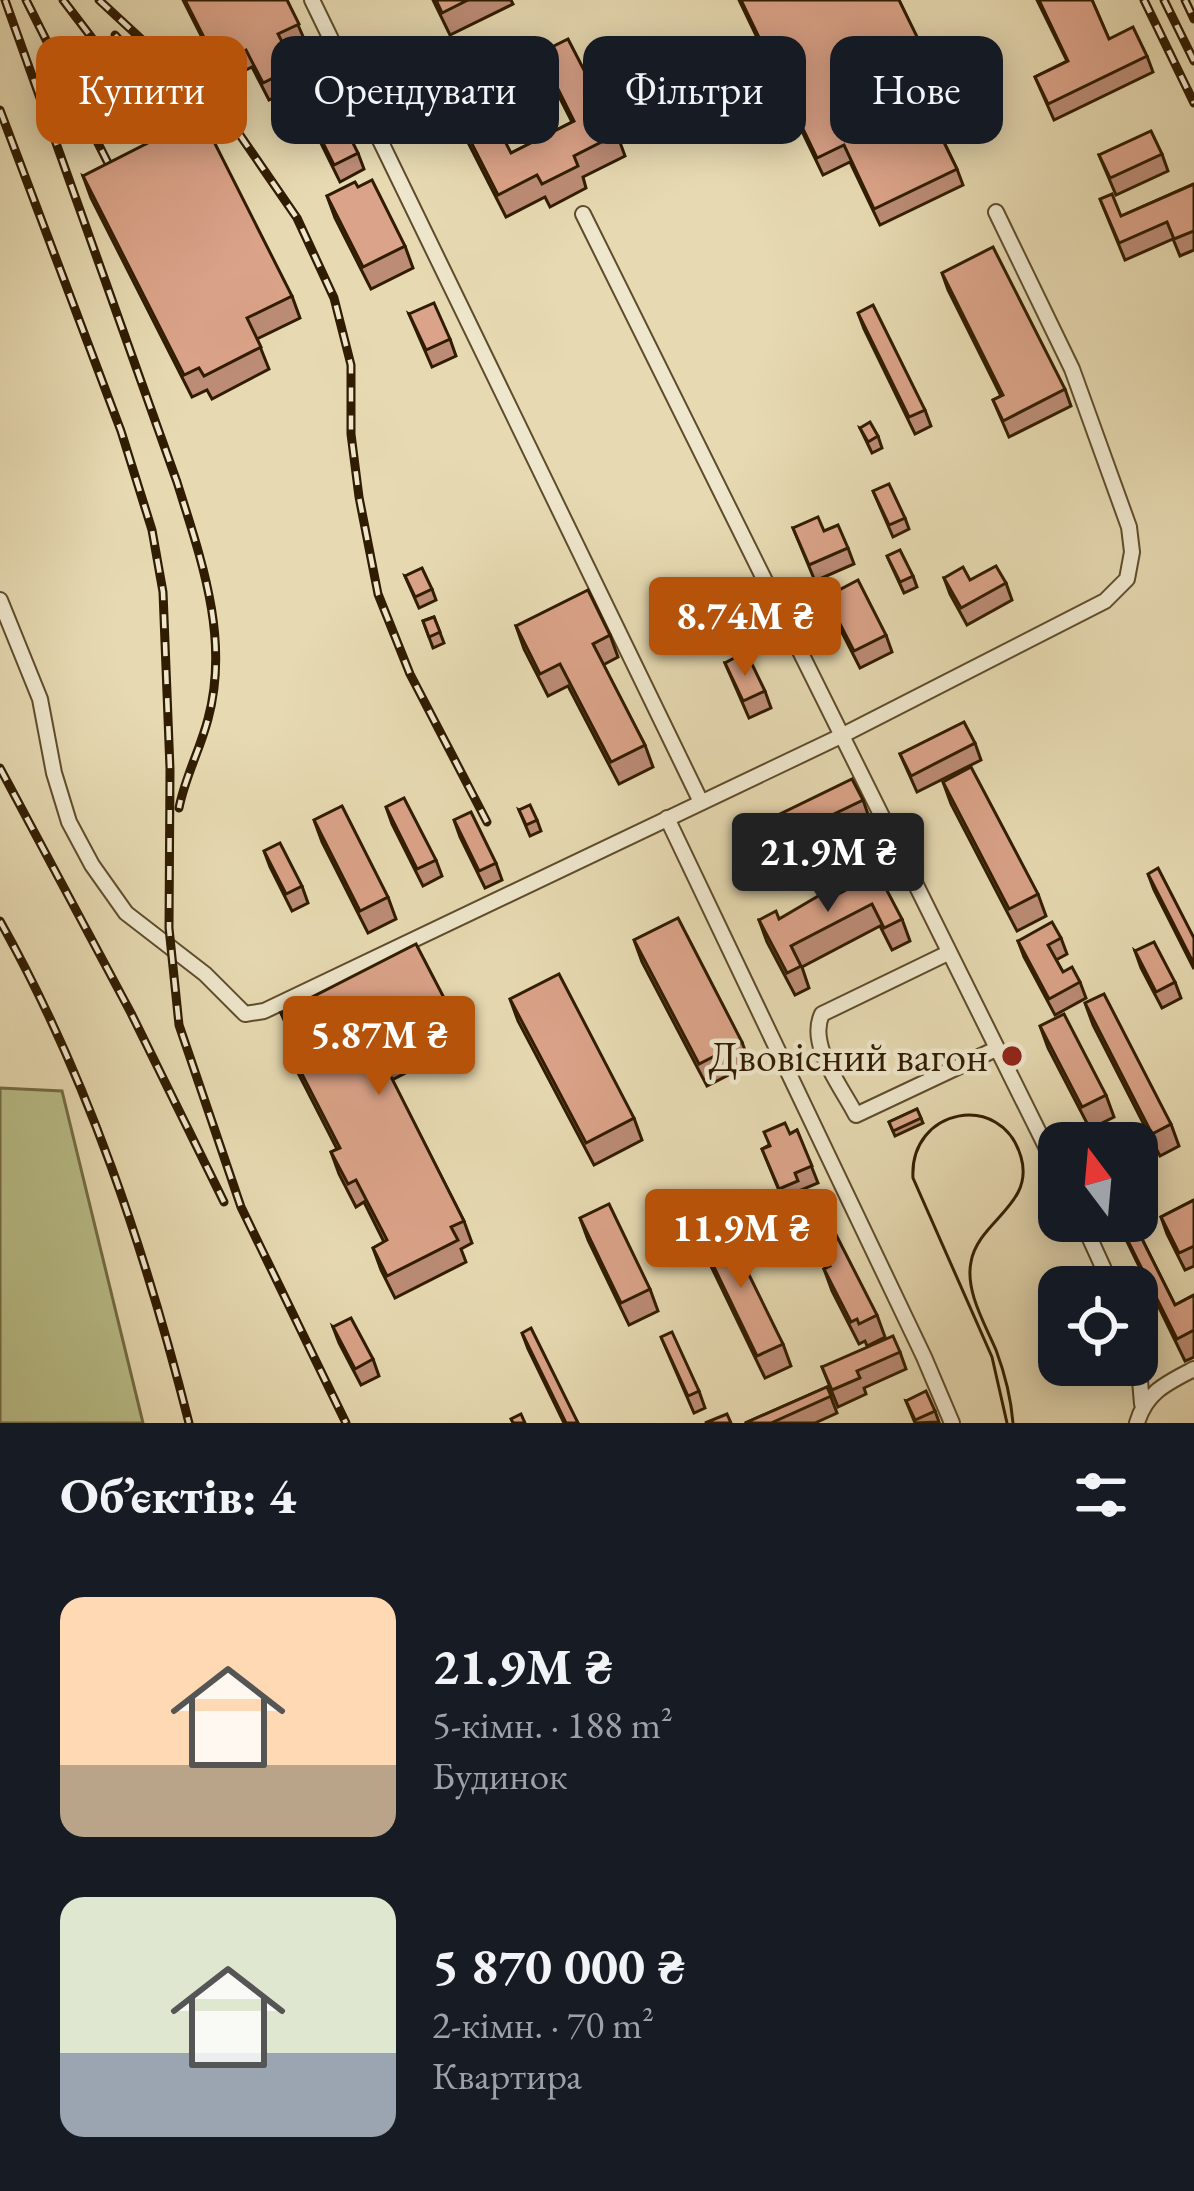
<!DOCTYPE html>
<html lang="uk">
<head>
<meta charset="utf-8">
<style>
	body { margin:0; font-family:"EB Garamond",serif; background:#20242c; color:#f1f3f6; height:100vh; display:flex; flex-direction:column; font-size:45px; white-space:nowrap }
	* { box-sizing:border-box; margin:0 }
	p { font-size:39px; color:#9ea1a6 }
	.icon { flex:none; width:66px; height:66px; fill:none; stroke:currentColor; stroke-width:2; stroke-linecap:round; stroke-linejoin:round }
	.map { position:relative; height:1423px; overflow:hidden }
	.sheet { display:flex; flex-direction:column; background:#171b24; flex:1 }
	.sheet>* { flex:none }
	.guide { position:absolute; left:36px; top:36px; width:1122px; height:108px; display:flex; gap:24px }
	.needle { width:78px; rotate:344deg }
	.buttons { position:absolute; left:1038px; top:1122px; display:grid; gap:24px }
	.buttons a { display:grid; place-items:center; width:120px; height:120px; border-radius:24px; background:#171b24; box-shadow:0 6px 30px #0003; font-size:60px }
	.price { position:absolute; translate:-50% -102px; padding:0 27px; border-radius:12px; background:#b45309; color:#fff; font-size:39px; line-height:78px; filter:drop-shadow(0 3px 6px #0008) }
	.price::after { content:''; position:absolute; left:50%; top:72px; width:36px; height:27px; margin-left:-18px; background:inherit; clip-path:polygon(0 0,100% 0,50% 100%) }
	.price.on { background:#222; color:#fff }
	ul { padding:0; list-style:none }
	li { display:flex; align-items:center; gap:36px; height:300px; padding:0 60px }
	li span { display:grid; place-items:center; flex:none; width:336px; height:240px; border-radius:24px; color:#555 }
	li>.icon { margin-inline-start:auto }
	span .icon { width:144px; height:144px; fill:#fffc; stroke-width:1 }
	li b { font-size:51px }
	h2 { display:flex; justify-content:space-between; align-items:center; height:144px; padding:0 60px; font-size:51px }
	.tag { padding:0 42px; border-radius:24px; background:#171b24; box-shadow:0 6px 30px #0003; font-size:42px; line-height:108px }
	.tag.on { background:#b45309; color:#fff }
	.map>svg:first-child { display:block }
	.green { fill:#b9be89; stroke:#746d44; stroke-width:3 }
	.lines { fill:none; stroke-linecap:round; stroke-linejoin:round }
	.minor-casing { stroke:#5e4c2c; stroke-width:18 }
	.minor { stroke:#efe7cd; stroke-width:14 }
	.tram { stroke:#301c00; stroke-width:3 }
	.rail-casing { stroke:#301c00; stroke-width:9 }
	.rail { stroke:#efe7cd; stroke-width:4.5; stroke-dasharray:14; stroke-linecap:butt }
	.wall { fill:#bc8c76; stroke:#301c00; stroke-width:3 }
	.building { fill:#dba389; stroke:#301c00; stroke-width:3 }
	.poi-dot { fill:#8f2418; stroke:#efe7cd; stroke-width:4.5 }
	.labels { text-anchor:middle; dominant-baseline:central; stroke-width:9; stroke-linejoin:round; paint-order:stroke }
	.poi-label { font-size:42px; fill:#301c00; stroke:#efe7cd; text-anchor:end }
</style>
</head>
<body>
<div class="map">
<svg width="1194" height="1423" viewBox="0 0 1194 1423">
	<rect width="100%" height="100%" fill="#e7dab2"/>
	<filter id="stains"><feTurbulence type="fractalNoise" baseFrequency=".00167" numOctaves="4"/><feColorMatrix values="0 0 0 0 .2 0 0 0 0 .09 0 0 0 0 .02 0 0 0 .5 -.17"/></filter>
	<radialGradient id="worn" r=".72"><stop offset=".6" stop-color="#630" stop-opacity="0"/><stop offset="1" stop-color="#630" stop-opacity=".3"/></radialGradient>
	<polygon class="green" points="0,1088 62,1091 143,1423 0,1423"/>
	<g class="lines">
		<g class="minor-casing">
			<g id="minor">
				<polyline points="312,0 701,802"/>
				<polyline points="583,214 1059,1173"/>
				<polyline points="0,600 40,699 54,773 69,822 92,865 126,913 205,974 245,1014 264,1011 841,736 1105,601 1127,579 1132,552 1129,527 1072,369 996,212"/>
				<polyline points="667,818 924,1357 952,1423"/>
				<path d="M948,953L822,1014C807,1045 842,1087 856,1115L996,1049"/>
				<polyline points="1082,1221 1112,1287"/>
				<polyline points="1137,1345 1142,1404"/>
				<path d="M1137,1423C1146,1392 1167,1383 1194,1369"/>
			</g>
		</g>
		<use href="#minor" class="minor"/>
		<path class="tram" d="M1007,1423L992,1357L913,1178C909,1108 1002,1090 1021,1157C1035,1205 978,1221 971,1262C965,1291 985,1324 996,1350C1005,1374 1011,1398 1013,1423"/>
		<g class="rail-casing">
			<g id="rail">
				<path d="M5,0L177,482C201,559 230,638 208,719C200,750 185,777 179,808"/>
				<polyline points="26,0 114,175"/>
				<polyline points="63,0 92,38 155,156"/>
				<polyline points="99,0 231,122 297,218 334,298 351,365 351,434 359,497 378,594 410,674 487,822"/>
				<polyline points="1144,0 1194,103"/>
				<polyline points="1164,0 1194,61"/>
				<polyline points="1185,0 1194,19"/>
				<polyline points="115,35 135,57 182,142"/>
				<polyline points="0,110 121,431 152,530 163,592 170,769 169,928 179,1025 241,1207 346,1423"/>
				<polyline points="0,768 131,1013 224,1202"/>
				<path d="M0,921C88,1078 145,1250 189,1423"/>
			</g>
		</g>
		<use href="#rail" class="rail"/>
	</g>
	<g class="wall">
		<polygon points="183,0 287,0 305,41 286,50 301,84 269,100 252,67 224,81"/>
		<polygon points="433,0 511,0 513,4 450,35"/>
		<polygon points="739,0 899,0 933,74 915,82 957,169 963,185 880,225 850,162 823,175"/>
		<polygon points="1037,0 1092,0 1109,39 1147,56 1153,72 1054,120 1035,77 1067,61"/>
		<polygon points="540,53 617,134 625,156 583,177 586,188 550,207 545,197 506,217 456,119 448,97 511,153 572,122 548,75"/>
		<polygon points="303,103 358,153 364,169 340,182 309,119"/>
		<polygon points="1162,154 1168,171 1116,195 1099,155"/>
		<polygon points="83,176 292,296 300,318 257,339 269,369 212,399 207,390 192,397 91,198"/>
		<polygon points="1194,184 1194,250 1180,256 1173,239 1125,260 1100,199 1121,216"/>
		<polygon points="358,187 405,246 413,268 371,289 335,218 327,196"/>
		<polygon points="942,273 1065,389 1071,406 1009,437 993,400 1001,396 948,290"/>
		<polygon points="858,313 925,410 931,426 915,434 864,329"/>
		<polygon points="409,314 450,339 456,356 432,367"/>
		<polygon points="860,428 878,436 882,448 872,453"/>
		<polygon points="873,491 905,518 909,529 893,537"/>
		<polygon points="793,528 824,531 848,548 854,564 815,581"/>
		<polygon points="887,556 913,576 917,587 904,593"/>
		<polygon points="405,576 432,589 436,600 419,608"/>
		<polygon points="944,578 1006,583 1012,600 967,625 950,594"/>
		<polygon points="826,597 886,635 892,652 860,668 832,613"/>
		<polygon points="434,617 444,643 433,648 423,621"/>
		<polygon points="516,626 610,635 618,657 603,665 645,745 653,767 619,784 568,686 548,696 524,649"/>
		<polygon points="725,663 740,665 765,691 771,708 749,718"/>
		<polygon points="975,743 981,760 917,792 900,754"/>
		<polygon points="943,782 1038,894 1046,916 1017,931 951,804"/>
		<polygon points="863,800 869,817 790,855 774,817"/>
		<polygon points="386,807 436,860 442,876 423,886 392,824"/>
		<polygon points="519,810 537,820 541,831 530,836"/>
		<polygon points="314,820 388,897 396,919 368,933 322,842"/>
		<polygon points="454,820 496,863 502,880 485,888 460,837"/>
		<polygon points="264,851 302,886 308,903 292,911 270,867"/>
		<polygon points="858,872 902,919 910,941 892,950 880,926 802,967 809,988 795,995 767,942 759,920 779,919 829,899 862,882"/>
		<polygon points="1148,874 1194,938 1194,969 1154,890"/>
		<polygon points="1061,938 1067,954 1056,960 1063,972 1080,982 1086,998 1055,1015 1024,957 1018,941"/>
		<polygon points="634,940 742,1042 750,1064 707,1086 642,962"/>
		<polygon points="1135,951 1175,982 1181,998 1162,1008 1141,968"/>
		<polygon points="510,999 634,1118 642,1140 594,1165 518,1021"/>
		<polygon points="1085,1003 1171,1124 1179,1146 1160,1156 1093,1025"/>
		<polygon points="281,1013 456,1021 464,1043 392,1080 464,1221 472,1243 461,1249 466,1262 395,1298 381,1270 373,1248 384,1242 364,1202 356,1207 339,1174 331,1152 337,1149 297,1071 289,1049 295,1046"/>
		<polygon points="1040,1026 1106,1095 1114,1117 1090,1129 1048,1048"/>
		<polygon points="917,1109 923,1123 895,1136 889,1122"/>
		<polygon points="797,1130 818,1183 801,1190 804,1197 785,1205 762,1149"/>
		<polygon points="1194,1200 1194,1266 1185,1270 1167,1234 1161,1217"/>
		<polygon points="580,1218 650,1289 658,1311 629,1325 588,1240"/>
		<polygon points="1117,1221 1133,1221 1175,1305 1194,1295 1194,1357 1185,1361"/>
		<polygon points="812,1230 877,1315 885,1337 867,1346 865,1341 859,1344 832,1291 824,1269 827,1267"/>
		<polygon points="670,1232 700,1241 704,1253 683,1263"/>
		<polygon points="700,1238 783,1344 791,1366 765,1378 708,1260"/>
		<polygon points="333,1327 373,1359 379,1376 361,1385 339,1343"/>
		<polygon points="522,1333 578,1423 564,1423 528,1349"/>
		<polygon points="661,1337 699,1391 705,1408 694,1413"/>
		<polygon points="900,1352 906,1369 864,1388 866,1394 838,1407 822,1367"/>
		<polygon points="827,1387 837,1413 815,1423 745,1423"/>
		<polygon points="906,1401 935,1411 939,1422 915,1423"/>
	</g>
	<g class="building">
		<polygon points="185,0 287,0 299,24 278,34 295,67 263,83 246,50 218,65"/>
		<polygon points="436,0 468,0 442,13"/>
		<polygon points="741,0 899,0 927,57 907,67 957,169 874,209 844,145 817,158"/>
		<polygon points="1039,0 1092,0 1109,39 1133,27 1147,56 1048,104 1035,77 1068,61"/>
		<polygon points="568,39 617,134 574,156 578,166 542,184 537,175 498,195 448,97 475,83 511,153 574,121 540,53"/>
		<polygon points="327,91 358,153 334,165 303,103"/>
		<polygon points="201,116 292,296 247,318 261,347 204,376 199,368 184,375 83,176"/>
		<polygon points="1151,131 1162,154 1110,178 1099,155"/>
		<polygon points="372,180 405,246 363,267 327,196 355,182 358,187"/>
		<polygon points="1194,184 1194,231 1174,239 1167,222 1119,243 1100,199 1112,194 1121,216"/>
		<polygon points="993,247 1065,389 1003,421 993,400 1003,395 942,273"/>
		<polygon points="434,303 450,339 426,350 409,314"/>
		<polygon points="873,305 925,410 909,417 858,313"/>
		<polygon points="870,422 878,436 868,442 860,428"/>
		<polygon points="889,484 905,518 889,525 873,491"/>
		<polygon points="818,517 824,531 838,525 848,548 809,565 793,528"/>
		<polygon points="900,550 913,576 900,582 887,556"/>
		<polygon points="996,566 1006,583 961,608 944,578 963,567 970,580"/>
		<polygon points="422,568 432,589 415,597 405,576"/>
		<polygon points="858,580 886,635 854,651 826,597"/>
		<polygon points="588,590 610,635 593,644 645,745 611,762 560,664 540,674 516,626"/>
		<polygon points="434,617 440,632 429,637 423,621"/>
		<polygon points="736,657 740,665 750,660 765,691 743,701 725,663"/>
		<polygon points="964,722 975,743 911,776 900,754"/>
		<polygon points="971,767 1038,894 1009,909 943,782"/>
		<polygon points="852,779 863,800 784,838 774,817"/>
		<polygon points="404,798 436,860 417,869 386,807"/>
		<polygon points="530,805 537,820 526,825 519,810"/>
		<polygon points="342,806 388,897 360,911 314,820"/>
		<polygon points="471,812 496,863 479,871 454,820"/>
		<polygon points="280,843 302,886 286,894 264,851"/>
		<polygon points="873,864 902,919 884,928 872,904 791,946 801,966 787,973 759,920 776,911 779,919 825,892 829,899 863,881 858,872"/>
		<polygon points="1158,868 1194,938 1194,964 1148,874"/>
		<polygon points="678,918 742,1042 699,1064 634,940"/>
		<polygon points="1052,922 1061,938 1048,945 1063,972 1072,967 1080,982 1049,999 1018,941"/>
		<polygon points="1154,942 1175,982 1156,992 1135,951"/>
		<polygon points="416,944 456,1021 382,1059 464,1221 451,1227 458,1240 387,1276 373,1248 387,1240 356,1180 348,1184 331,1152 340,1148 289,1049 297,1045 281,1013"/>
		<polygon points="559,974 634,1118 586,1143 510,999"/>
		<polygon points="1104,994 1171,1124 1152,1134 1085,1003"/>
		<polygon points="1064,1014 1106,1095 1082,1107 1040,1026"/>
		<polygon points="917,1109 921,1118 893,1131 889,1122"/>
		<polygon points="785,1123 790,1134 797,1130 812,1166 795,1173 798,1181 779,1189 762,1149 770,1146 764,1132"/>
		<polygon points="1194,1200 1194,1246 1179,1253 1161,1217"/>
		<polygon points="609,1204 650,1289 621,1303 580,1218"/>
		<polygon points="829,1221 877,1315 859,1324 857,1319 851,1322 824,1269 830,1266 812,1230"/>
		<polygon points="1118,1221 1133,1221 1175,1305 1194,1295 1194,1330 1177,1339"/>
		<polygon points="691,1222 700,1241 679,1251 670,1232"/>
		<polygon points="725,1226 783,1344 757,1356 700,1238"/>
		<polygon points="351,1318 373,1359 355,1369 333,1327"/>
		<polygon points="531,1328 578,1423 566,1423 522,1333"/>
		<polygon points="672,1332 699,1391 688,1396 661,1337"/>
		<polygon points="893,1336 900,1352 857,1371 860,1378 832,1390 822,1367"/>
		<polygon points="827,1387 831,1396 771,1423 745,1423"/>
		<polygon points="926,1391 935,1411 915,1420 906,1401"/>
		<polygon points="521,1414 525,1423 513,1423 511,1419"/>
		<polygon points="727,1414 731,1423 705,1423"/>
	</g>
	<circle class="poi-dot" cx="1012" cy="1056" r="12"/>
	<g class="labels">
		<g class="poi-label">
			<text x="988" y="1056">Двовісний вагон</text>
		</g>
	</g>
	<rect width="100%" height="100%" filter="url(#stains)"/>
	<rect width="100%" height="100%" fill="url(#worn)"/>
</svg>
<div class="buttons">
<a><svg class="needle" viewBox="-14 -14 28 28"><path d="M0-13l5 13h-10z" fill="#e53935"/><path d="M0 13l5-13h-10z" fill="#9ea1a6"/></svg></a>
<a><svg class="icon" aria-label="locate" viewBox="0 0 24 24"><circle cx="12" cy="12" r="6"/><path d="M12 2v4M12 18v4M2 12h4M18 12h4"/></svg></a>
</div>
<b class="price" style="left:745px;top:679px">8.74M ₴</b>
<b class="price on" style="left:828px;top:915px">21.9M ₴</b>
<b class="price" style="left:379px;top:1098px">5.87M ₴</b>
<b class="price" style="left:741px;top:1291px">11.9M ₴</b>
<div class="guide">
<a class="tag on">Купити</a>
<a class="tag">Орендувати</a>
<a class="tag">Фільтри</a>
<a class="tag">Нове</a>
</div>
</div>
<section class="sheet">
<h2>Об’єктів: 4<svg class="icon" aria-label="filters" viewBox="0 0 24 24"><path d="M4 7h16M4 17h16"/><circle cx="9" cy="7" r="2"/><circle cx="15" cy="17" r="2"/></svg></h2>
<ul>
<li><span style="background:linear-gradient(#ffd9b3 70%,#b9a48a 0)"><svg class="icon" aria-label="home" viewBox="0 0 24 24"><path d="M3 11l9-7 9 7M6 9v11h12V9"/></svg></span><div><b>21.9M ₴</b><p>5-кімн. · 188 m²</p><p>Будинок</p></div></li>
<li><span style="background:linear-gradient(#dfe7d0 65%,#9aa5b1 0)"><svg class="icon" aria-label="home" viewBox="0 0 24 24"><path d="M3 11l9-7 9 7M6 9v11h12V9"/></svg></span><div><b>5 870 000 ₴</b><p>2-кімн. · 70 m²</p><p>Квартира</p></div></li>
</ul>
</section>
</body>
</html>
